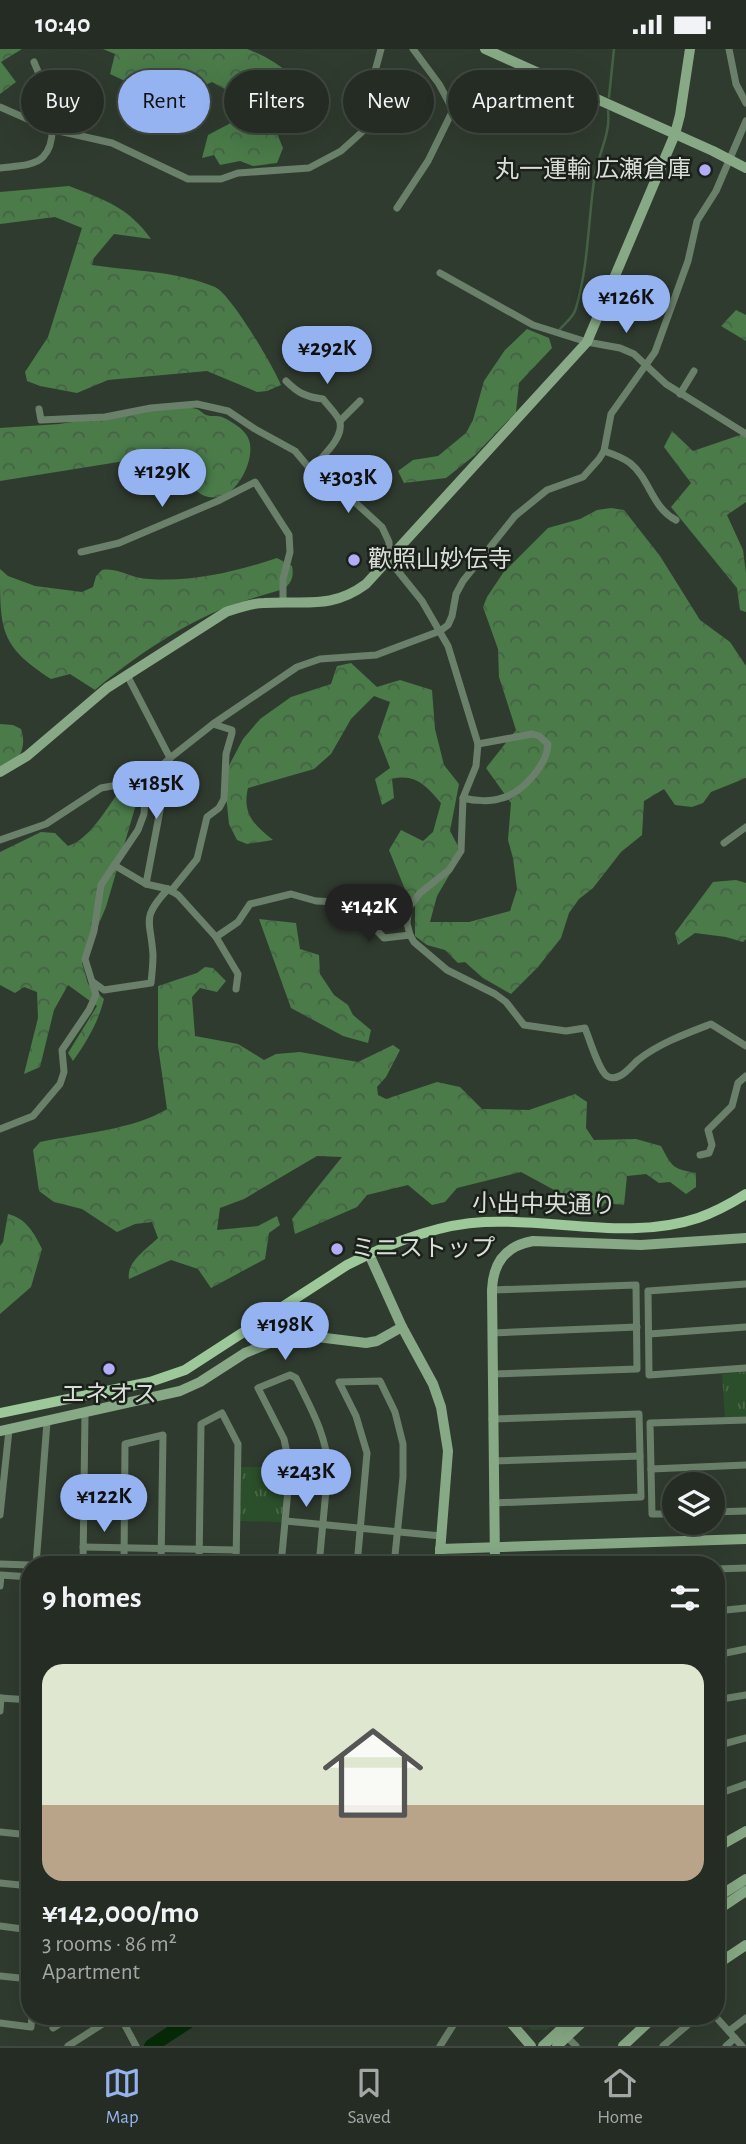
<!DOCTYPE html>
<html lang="en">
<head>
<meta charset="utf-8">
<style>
	body { margin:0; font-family:"Alegreya Sans","Noto Sans JP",sans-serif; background:#303830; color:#f1f3f6; height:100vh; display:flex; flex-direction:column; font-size:26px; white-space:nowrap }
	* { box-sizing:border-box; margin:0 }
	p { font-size:23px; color:#a3a7a6 }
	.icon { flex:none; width:38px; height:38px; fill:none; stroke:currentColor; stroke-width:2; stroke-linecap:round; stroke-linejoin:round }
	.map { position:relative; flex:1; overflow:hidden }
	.details { position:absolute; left:21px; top:1507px; width:704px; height:469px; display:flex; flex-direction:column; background:#242c23; border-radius:28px; box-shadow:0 7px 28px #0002,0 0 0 2px #414841 }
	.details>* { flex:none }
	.banner { position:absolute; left:21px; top:21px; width:705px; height:63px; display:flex; gap:14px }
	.buttons { position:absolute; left:662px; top:1423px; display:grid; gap:14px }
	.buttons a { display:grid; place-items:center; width:63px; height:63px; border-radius:50%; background:#242c23; box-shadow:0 7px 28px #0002,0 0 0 2px #414841; font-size:35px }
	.price { position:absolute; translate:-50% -60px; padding:0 16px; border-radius:24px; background:#95b2f1; color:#111; font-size:23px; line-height:46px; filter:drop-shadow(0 2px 4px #0008) }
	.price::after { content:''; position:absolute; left:50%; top:42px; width:21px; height:16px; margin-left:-10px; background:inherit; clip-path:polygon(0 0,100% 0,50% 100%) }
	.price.current { background:#222; color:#fff }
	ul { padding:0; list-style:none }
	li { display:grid; align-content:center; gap:14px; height:371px; padding:0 21px }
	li+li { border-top:2px solid #414841 }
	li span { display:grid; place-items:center; height:217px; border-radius:21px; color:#555 }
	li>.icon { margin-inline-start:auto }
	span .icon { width:126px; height:126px; fill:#fffc; stroke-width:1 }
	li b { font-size:30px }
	h2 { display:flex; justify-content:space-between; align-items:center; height:84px; padding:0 21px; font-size:30px }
	.chip { padding:0 24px; border-radius:32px; background:#242c23; box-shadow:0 7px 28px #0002,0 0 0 2px #414841; font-size:24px; line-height:63px }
	.chip.current { background:#95b2f1; color:#111 }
	.status { display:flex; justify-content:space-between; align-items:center; height:49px; padding:0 35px; background:#242c23; direction:ltr }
	.status svg { height:19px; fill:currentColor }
	.tabs { display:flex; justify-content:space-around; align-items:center; height:98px; border-top:2px solid #414841; background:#242c23; font-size:19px; color:#a3a7a6 }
	.tabs a { display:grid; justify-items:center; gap:4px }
	.tabs .current { color:#95b2f1 }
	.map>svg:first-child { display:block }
	.forest { fill:url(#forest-crowns) }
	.park { fill:url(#park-tufts) }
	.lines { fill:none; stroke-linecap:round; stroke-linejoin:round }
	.stream { stroke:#456145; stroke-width:2.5 }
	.river { stroke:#062b07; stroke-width:14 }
	.street { stroke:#6b806a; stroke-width:7 }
	.secondary { stroke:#87a985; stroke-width:10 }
	.primary { stroke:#9cc89a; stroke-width:10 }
	.poi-dot { fill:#b2adf9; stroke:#1b201b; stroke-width:2.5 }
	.labels { text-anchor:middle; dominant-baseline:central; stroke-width:5; stroke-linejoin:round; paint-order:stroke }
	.poi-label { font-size:24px; fill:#d8dfd7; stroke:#1b201b; text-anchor:start }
	.street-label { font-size:24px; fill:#d8dfd7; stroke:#1b201b }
</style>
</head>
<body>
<div class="status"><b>10:40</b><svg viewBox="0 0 49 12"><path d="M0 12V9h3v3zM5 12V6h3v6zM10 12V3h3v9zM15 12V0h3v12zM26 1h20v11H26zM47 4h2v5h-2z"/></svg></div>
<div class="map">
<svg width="746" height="1997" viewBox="0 0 746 1997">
	<defs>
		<pattern id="forest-crowns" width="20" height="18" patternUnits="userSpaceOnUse" patternTransform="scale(1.75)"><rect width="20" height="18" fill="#4a7b49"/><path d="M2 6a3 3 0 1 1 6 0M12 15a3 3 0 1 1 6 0" fill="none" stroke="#466245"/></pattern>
		<pattern id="park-tufts" width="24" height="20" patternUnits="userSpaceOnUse" patternTransform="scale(1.75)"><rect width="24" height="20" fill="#2c4f2b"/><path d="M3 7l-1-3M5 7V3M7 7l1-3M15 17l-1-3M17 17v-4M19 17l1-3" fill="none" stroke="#4a6849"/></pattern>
	</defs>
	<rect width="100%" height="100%" fill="#303b2f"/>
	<g class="forest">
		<polygon points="0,0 22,0 1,13 16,33 0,45"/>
		<path d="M103,0H247C266,7 292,21 300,40L268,63L283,99L277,114L253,117L240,112L220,116L214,106L202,109L208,86L244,67L248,53L212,33L181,47L163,38L142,40L110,25L115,5Z"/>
		<path d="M69,137C105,151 128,158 151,190L114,185L94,209L92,216C132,222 177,222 215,238C230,244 274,318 281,336L267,342L257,343L207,322L108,331L77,344L40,337L27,332L25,323L48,288L82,179L55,168L0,175V143Z"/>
		<polygon points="736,261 746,266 746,292 721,277"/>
		<polygon points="527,280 549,289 552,299 519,334 516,363 475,406 446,429 404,434 398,422 413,411 438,407 466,384 473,371 484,332 505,301"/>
		<path d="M175,358C182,359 191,358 197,360C200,361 203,365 206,366C211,368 217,366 222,368C229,371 239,377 244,383C261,399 241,444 219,448C184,453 191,410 156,407L0,432V379L59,375Z"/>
		<polygon points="672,382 693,402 746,384 746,453 727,466 743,501 746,524 746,563 740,561 737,539 671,458 691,434 664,398"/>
		<path d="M611,459L624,461L660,507L700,571L730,593L746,617V729L711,743L703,754L692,758L675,756L664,740L644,752L642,786L621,803L593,839L579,850L569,864L561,889L538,918L511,945L483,929L465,913L458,914L445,901L427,896L415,887V857L404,838L389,801L401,781L423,792L433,783L441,754C427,738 416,724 392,730L394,749L382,756L375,730L390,719L378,688L390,653L374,647L351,670L331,705L314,720L248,739C242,765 254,776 273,791L247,795L237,791L229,775L224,726L243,690L260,670L291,648L331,635L337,617L351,614L377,638L400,631L432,641L435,680L444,716L459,735L450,782L458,797L454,818L437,847L430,873H469L510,862L517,840L513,809L508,791L511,754L486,719L516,681L499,628L498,600L483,558L487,548L503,524L548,479L580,470L597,461Z"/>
		<path d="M277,509L292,517C294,527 292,533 284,540C267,545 249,550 232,556C184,574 134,608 95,641L70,625L51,630C0,597 0,581 0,520L8,527L35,537L82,543L93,538L96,527L102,521C118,518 132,530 149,530C194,533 234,523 277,509Z"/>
		<path d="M0,675L13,676L21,680C28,701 17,714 0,724Z"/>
		<path d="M127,732L139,735L137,752L106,858L82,914L88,935L104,950C98,974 87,992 73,1012L68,1004L97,957L68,936L54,961L40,1018L24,1025L38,969L37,943L24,938L15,944L0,936V803L41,783L55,784L68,797C92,790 111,751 127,732Z"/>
		<polygon points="736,831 746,834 746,890 743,893 726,888 695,884 678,896 675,884 713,833"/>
		<polygon points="259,870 296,874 300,900 319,906 320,925 334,946 348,956 353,966 371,981 368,994 343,987 291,959"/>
		<path d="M205,918L213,919L226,932L217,943L200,939L192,948L195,987L238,995L264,1011L276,1005L300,1003L358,1013L393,996L400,1001L386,1028L377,1038L378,1046L386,1050L437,1033L460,1038L482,1060L529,1061L575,1045L587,1053L586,1079L594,1091L636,1090L661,1097C672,1118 673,1120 696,1124V1138L686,1145L670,1133L659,1134L646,1125L627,1127L624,1156L605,1154L597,1164L583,1166L580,1155L521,1123L457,1139L445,1153L432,1156L408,1136L367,1146L357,1158L295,1185L292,1170L342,1108L317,1107L244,1150L220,1159L217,1181L258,1177L277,1167L280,1176L269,1184L265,1210L211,1239L198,1220L171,1211L129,1230C126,1213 147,1200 158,1189L152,1173L135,1175L117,1183L82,1160L54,1153L39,1142L33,1101L40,1093C78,1085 136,1080 167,1060L158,997V937L197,924Z"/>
		<path d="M8,1165C27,1170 34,1184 42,1200L31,1238L0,1265V1197L3,1193Z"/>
	</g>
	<g class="park">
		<polygon points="746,1323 746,1367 725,1368 722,1325"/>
		<polygon points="241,1418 286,1418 282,1473 240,1472"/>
		<polygon points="519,1967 563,1967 547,1981 531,1981"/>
	</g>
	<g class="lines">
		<g class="stream">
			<polyline points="609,48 614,0"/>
			<path d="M560,280C566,273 574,268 576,259C589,215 588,169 595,125C599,104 611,83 608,62"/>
		</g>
		<polyline class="river" points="151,1997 197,1967"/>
		<g class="street">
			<polyline points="729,0 736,35 746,54"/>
			<polyline points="0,58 50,80 112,94 188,130 221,130 238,124 309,119 341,102 372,74 376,60 374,26 381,0"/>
			<path d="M0,119C13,117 33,118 43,108C64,86 44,36 34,13"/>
			<polyline points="397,159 428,112 453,61 439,35 413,0"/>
			<polyline points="440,224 533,276 587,293 620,299 634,305 666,335 746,385"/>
			<path d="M286,332C298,344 306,348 323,350C328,357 338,366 340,373C344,390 320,409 311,421"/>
			<polyline points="680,345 694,322"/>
			<path d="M39,360L41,371L105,368L151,359L197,355L228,362L255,380L295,402L311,421L346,445L382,478L389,493V511L422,552L448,597L478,695L476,717L463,749L461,802L449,821L420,844L409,858L407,874L410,886L414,893L447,921L495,945L506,953L524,976L566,982L585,979C589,989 599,1022 607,1027C619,1034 630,1018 638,1011C660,994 685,985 711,975L746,997"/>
			<polyline points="340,372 360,352"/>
			<path d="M604,402C613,405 622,408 630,414C650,430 652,459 676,471"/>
			<polyline points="81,503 119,494 220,451 255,433 289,486 290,503 283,530 283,554"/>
			<polyline points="127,626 170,709 213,675 297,618 320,610 376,606 440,582 448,576 452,567 456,545 463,532 515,467 547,441 583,428 599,410 604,402 611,365 655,303 688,212 697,172 716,142 746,72"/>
			<path d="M463,749C474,752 491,753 502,749C522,744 547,716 548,695L539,687L532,685L478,695"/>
			<polyline points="0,791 46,775 101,739 146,731"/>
			<polyline points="724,794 746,778"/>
			<polyline points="114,816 146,835 168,840 178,846 216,888 238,873 250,855 291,845 316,852 340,853 354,858 384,889 410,886"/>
			<polyline points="146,835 170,709"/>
			<polyline points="171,842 197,810 207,768 219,759 224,750 226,705 232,684 232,681 213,675"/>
			<polyline points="216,888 238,925 236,940"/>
			<path d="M93,933L104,941L151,934C152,925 153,915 153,906C151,871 140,870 168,840"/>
			<polyline points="0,1080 33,1067 60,1035 64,1023 62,1001 89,961 96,946 85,910 94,882 101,836 138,781 144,765 146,731 170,709"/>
			<polyline points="700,1106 709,1104 712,1096 708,1081 732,1057 738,1034 746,1027"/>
			<polyline points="746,1235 648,1242 649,1326 746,1319"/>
			<polyline points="492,1241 636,1236 637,1320 492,1325"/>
			<polyline points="492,1284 637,1278"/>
			<polyline points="649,1285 746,1278"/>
			<polyline points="492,1370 639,1365 641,1448 493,1454"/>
			<polyline points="493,1412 640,1407"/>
			<polyline points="651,1420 746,1416"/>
			<polyline points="712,1463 746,1462"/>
			<polyline points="674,1465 652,1465 650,1374 746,1371"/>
			<polyline points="0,1466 9,1381"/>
			<polyline points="286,1472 441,1487"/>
			<polyline points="83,1498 236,1501"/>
			<polyline points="0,1515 30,1516"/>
			<polyline points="36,1516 47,1373"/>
			<polyline points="83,1516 85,1364"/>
			<polyline points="124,1516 125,1395 163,1386 161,1516"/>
			<polyline points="199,1516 201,1375 222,1364 238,1395 236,1516"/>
			<path d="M281,1516L290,1419L284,1390L258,1339L290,1326L296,1329C310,1358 327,1386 328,1420L319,1516"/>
			<polyline points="357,1516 367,1404 356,1367 339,1333 380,1332 395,1363 403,1395 403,1428 394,1516"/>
			<polyline points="716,1520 746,1519"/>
			<polyline points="0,1537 1,1526 30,1528"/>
			<polyline points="716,1562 746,1559"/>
			<polyline points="716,1606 746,1600"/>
			<polyline points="0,1649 30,1651"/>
			<polyline points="716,1651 746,1646"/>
			<polyline points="0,1662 1,1649"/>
			<polyline points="716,1697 746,1689"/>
			<polyline points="716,1739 718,1745 746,1735"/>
			<polyline points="0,1783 30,1786"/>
			<polyline points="0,1834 30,1837"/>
			<polyline points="0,1877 30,1881"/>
			<polyline points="0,1927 30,1930"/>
			<polyline points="120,1967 136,1997"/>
			<polyline points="715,1967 742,1997"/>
			<polyline points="0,1974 31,1978 32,1967"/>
			<polyline points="53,1979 72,1967"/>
			<polyline points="729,1982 746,1969"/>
			<polyline points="567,1988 576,1997"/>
			<polyline points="68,1997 115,1967"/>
			<polyline points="440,1997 459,1967"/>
			<polyline points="663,1997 698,1967"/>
			<polyline points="726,1997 735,1989"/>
		</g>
		<g class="secondary">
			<polyline points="485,0 713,102 746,119"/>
			<path d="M0,723L27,707L107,639L226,563C238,559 251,554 264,554C304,551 331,561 366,535L587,293L675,85L680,66L690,0"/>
			<polyline points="369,1205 402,1278 433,1335 441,1358 448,1402 439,1516"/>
			<polyline points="0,1382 180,1342 200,1333 245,1304 277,1291 309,1287 366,1294 377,1292 402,1278"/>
			<polyline points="440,1500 746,1490"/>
			<path d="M495,1516L492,1241C493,1214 505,1197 533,1192L641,1196L746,1189"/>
			<polyline points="716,1799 746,1782"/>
			<polyline points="716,1849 746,1830"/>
			<polyline points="716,1862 746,1842"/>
			<polyline points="716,1916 746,1896"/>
			<polyline points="505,1967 531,1997"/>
			<polyline points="543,1997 575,1967"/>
			<polyline points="557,1997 589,1967"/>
			<polyline points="623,1997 655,1967"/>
		</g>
		<path class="primary" d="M0,1364L150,1333L185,1321L347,1216C388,1195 438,1175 484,1173C554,1169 630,1192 698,1169C715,1163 730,1155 746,1145"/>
	</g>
	<g class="poi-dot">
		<circle cx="705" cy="121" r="7"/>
		<circle cx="354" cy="511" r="7"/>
		<circle cx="337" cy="1200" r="7"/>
		<circle cx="109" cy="1320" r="7"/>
	</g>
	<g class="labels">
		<g class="poi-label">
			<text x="691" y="121" text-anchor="end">丸一運輸 広瀬倉庫</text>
			<text x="368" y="511">歡照山妙伝寺</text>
			<text x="351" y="1200">ミニストップ</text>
			<text x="109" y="1346" text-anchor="middle">エネオス</text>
		</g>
		<g class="street-label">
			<text transform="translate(544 1156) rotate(1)">小出中央通り</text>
		</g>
	</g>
</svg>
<div class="buttons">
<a><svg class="icon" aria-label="layers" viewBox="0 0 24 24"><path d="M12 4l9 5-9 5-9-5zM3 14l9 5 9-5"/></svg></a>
</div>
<b class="price" style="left:626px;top:286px">¥126K</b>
<b class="price" style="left:327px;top:337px">¥292K</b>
<b class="price" style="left:162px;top:460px">¥129K</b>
<b class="price" style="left:348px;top:466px">¥303K</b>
<b class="price" style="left:156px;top:772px">¥185K</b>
<b class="price current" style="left:369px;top:895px">¥142K</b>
<b class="price" style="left:285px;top:1313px">¥198K</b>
<b class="price" style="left:306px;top:1460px">¥243K</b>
<b class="price" style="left:104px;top:1485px">¥122K</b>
<div class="banner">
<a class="chip">Buy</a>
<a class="chip current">Rent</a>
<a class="chip">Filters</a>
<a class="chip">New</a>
<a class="chip">Apartment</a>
</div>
<section class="details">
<h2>9 homes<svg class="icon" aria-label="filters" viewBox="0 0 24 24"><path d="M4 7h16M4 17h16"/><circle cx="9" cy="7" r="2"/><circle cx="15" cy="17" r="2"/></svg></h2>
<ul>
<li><span style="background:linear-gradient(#dfe7d0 65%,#b9a48a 0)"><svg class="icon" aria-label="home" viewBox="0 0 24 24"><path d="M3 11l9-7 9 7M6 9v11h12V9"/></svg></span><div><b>¥142,000/mo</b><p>3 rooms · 86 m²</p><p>Apartment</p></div></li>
</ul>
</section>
</div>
<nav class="tabs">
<a class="current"><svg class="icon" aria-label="map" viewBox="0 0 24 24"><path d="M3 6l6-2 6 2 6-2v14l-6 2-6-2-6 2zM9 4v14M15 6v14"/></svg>Map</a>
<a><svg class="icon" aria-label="saved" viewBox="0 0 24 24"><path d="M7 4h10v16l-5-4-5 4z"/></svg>Saved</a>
<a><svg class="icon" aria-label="home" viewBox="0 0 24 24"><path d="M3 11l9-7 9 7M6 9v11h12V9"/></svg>Home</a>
</nav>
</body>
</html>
